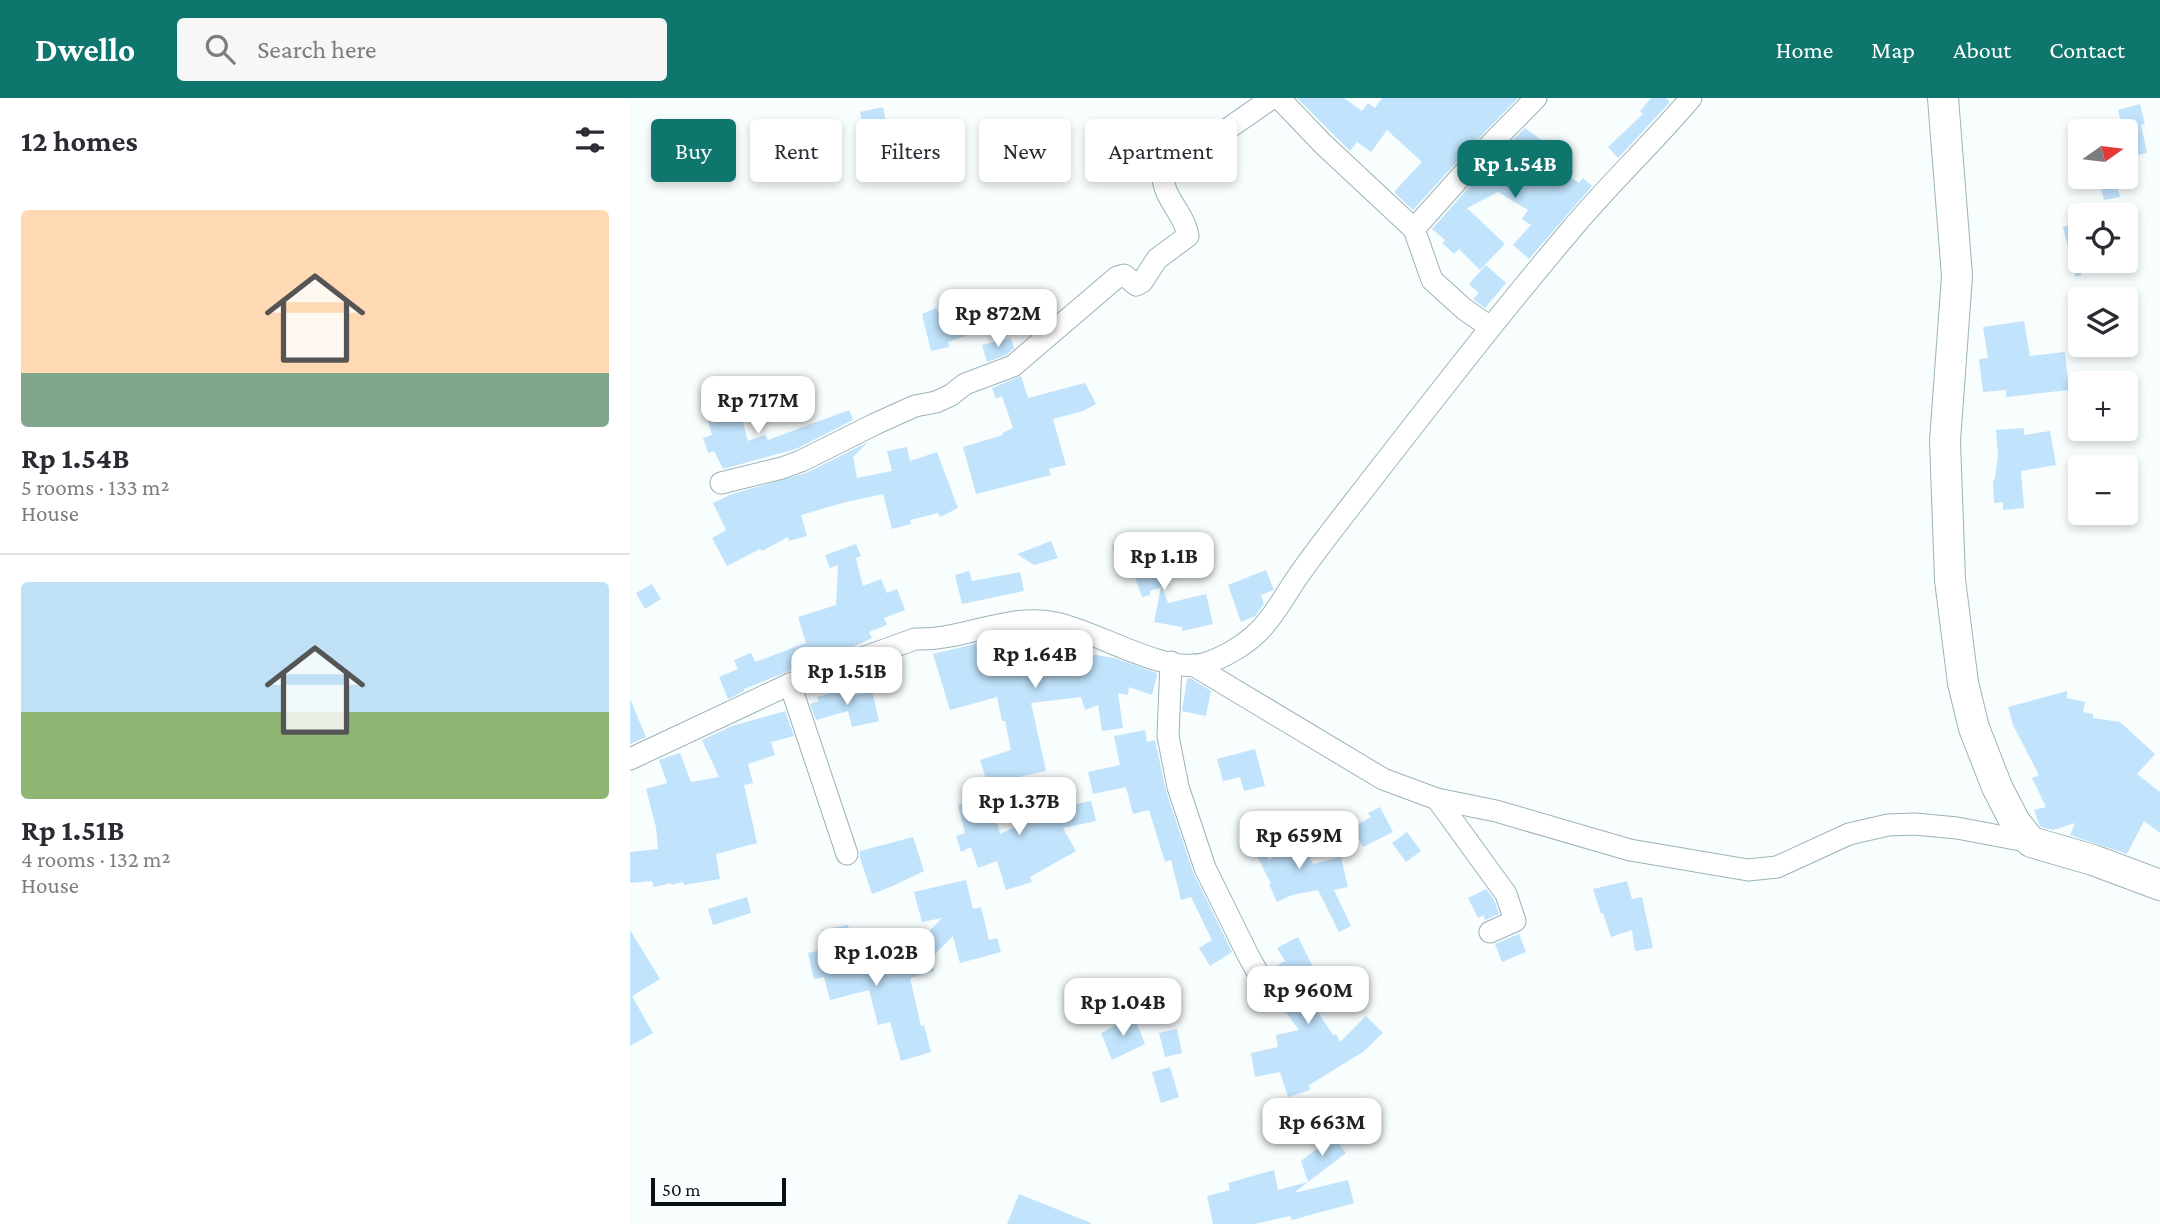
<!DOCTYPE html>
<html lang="en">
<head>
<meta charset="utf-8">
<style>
	body { margin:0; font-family:"Crimson Pro",serif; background:#f7f7f7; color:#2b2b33; height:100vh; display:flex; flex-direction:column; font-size:26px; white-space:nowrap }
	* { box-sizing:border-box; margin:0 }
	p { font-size:23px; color:#7c7c81 }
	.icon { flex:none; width:38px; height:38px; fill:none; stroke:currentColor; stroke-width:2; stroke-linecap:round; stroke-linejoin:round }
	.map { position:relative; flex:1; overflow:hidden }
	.details { display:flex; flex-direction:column; background:#fff; width:630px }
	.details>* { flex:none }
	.banner { position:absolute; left:21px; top:21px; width:665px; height:63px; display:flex; gap:14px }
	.needle { width:46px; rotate:76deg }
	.tools { position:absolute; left:1438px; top:21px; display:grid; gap:14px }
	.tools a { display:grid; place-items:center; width:70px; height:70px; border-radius:7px; background:#fff; box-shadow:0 4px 10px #0003; font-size:35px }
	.scale { position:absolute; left:21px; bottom:18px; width:135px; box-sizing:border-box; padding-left:7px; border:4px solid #081113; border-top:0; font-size:19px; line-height:24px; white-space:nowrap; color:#081113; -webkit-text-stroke:5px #f8fdfe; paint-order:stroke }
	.price { position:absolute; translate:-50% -60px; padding:0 16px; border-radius:14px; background:#fff; color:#222; font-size:23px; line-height:46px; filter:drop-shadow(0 2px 4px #0008) }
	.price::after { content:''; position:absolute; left:50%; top:42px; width:21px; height:16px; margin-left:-10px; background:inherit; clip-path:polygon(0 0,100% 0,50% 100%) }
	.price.on { background:#0f766e; color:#fff }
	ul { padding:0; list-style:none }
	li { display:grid; align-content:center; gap:14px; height:371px; padding:0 21px }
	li+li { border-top:2px solid #e1e1e2 }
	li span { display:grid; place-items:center; height:217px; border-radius:7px; color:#555 }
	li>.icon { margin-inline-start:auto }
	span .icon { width:126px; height:126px; fill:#fffc; stroke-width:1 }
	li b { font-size:30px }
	h2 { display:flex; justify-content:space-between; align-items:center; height:84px; padding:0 21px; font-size:30px }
	.tag { padding:0 24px; border-radius:7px; background:#fff; box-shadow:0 4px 10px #0003; font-size:24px; line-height:63px }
	.tag.on { background:#0f766e; color:#fff }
	header { display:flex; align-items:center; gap:42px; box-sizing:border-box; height:98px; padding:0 35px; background:#0f766e; color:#fff }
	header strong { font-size:33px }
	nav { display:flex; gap:38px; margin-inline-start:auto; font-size:24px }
	.search { width:490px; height:63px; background:#f7f7f7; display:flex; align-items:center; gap:18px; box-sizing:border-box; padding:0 24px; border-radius:7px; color:#7c7c81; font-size:26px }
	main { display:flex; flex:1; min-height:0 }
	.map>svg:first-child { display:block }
	.building { fill:#c1e3fc }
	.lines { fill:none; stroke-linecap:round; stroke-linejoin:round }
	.street-casing { stroke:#9bb3b9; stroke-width:23 }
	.secondary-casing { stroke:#9bb3b9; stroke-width:32 }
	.street { stroke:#fff; stroke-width:21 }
	.secondary { stroke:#fff; stroke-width:30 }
</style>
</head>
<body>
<header>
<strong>Dwello</strong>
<div class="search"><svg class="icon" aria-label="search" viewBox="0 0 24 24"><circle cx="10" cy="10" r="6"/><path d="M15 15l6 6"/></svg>Search here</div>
<nav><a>Home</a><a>Map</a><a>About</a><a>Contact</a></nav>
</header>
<main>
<section class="details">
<h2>12 homes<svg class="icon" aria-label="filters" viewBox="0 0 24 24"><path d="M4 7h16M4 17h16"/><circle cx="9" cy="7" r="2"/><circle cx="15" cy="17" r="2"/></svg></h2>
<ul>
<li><span style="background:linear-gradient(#ffd9b3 75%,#7fa58c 0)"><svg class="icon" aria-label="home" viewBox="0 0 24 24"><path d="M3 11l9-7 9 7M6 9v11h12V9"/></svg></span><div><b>Rp 1.54B</b><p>5 rooms · 133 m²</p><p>House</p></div></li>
<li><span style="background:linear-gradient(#bfe0f5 60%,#8fb573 0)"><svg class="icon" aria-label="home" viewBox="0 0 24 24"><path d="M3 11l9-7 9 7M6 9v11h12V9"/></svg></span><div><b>Rp 1.51B</b><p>4 rooms · 132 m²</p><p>House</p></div></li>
</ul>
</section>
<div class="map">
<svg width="1530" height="1126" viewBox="0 0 1530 1126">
	<rect width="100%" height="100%" fill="#f8fdfe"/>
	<g class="building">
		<polygon points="667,0 714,0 732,13 738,5 745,10 752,0 888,0 842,47 783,112 764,94 792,64 757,32 741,54 727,44 720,53"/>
		<polygon points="1021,0 1036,0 1040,4 988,60 978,49 1013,16 1010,13"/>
		<polygon points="1510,6 1515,26 1511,27 1517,55 1498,59 1496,33 1493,33 1488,12"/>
		<polygon points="253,9 257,30 234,36 230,14"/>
		<polygon points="895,30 917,46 920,41 937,57 926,69 949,85 953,80 962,88 899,161 883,147 901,127 892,121 898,112 868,94 837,110 875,146 850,172 829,151 824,156 812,145 815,142 802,131 841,87 866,74 877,59 871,54"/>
		<polygon points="1468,79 1485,79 1490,99 1474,102"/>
		<polygon points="1451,124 1451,178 1445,178 1433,129"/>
		<polygon points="856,167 876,185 855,210 843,201 849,195 839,186"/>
		<polygon points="340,207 349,233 318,244 319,249 301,253 292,216 306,210 310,218"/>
		<polygon points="1394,223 1400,258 1435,254 1439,292 1376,299 1376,292 1353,294 1349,261 1358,260 1353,229"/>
		<polygon points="381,240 384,250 376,257 357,264 352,247"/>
		<polygon points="391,278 398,300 455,285 466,306 453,313 423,321 436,367 419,371 421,377 346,396 333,349 373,337 372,335 383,330 372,298 366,301 362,290"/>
		<polygon points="107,302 118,343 135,337 138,342 219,312 223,322 166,351 93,371 84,353 78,355 73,340 82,337 75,311"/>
		<polygon points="1394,330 1394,337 1420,333 1426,367 1391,373 1394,410 1373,412 1373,404 1364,405 1363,382 1365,381 1368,357 1366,332"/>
		<polygon points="238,344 223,359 227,380 262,373 257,353 277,349 280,363 307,354 328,410 310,419 308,415 280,422 281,426 262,431 253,396 216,404 171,417 177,438 159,443 158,439 132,453 130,451 97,468 82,440 96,432 83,405 102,396 176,375"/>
		<polygon points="509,441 514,465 522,462 538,505 576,496 583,526 552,533 552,529 524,524 531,489 520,493 520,497 512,499 497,458 485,460 482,447"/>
		<polygon points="421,443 428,460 404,467 387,456"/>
		<polygon points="226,446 231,458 226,460 233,488 251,481 257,495 267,491 275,512 254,520 257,527 239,534 242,540 216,552 175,560 177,566 114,591 114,593 98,601 89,579 108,571 104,562 121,555 125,564 176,545 168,519 206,507 208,467 200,470 195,457"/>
		<polygon points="636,472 644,492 631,497 634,506 625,518 611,524 598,487"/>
		<polygon points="339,473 342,483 390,474 394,493 332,506 325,477"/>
		<polygon points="22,486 31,501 15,511 6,495"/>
		<polygon points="407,536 424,538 453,548 454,560 466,557 484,560 527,575 527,578 522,597 499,589 498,597 488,595 493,630 472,633 468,607 455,612 451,599 401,605 416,673 384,680 384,682 359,690 350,662 381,652 375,623 372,623 367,599 320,612 303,556 374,539"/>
		<polygon points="560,580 581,593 576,618 552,613 557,581"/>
		<polygon points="221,590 223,598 242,593 249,623 222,629 218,613 186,622 180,606 189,603 187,599"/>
		<polygon points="1437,593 1437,600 1455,604 1453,614 1463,616 1463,620 1490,624 1525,656 1507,676 1530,694 1530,735 1514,723 1497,756 1440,737 1445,725 1423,732 1411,729 1408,724 1404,712 1416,709 1402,680 1409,677 1383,627 1378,609"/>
		<polygon points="0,601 16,639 0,646"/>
		<polygon points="155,613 164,638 141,644 145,657 118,666 123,685 114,687 127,745 86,756 90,781 54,787 53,784 41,787 41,785 24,789 22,783 0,785 0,754 28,751 26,729 16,691 37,685 29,662 50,655 61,684 89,679 72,642 102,628"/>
		<polygon points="515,632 517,644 525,642 536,693 563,774 602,854 580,868 569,850 582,842 561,799 551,802 541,762 535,764 519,712 503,716 496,689 463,696 458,674 490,667 484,638"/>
		<polygon points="625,651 635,688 614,693 610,679 593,683 587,661"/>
		<polygon points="359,691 370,736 410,718 407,712 423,703 427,710 461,703 466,723 433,730 446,753 400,779 402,784 376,792 367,763 348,770 341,749 331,754 326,738 335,735 328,707 335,705 333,698"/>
		<polygon points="750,709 763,734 733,749 723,729 741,719 738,715"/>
		<polygon points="618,716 639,717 638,762 674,746 683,766 711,759 718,789 704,792 721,828 709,834 688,792 662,797 647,804 639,786 641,786 622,748 617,748"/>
		<polygon points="777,734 791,753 776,764 762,745"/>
		<polygon points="283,739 294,773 263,788 242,796 230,760 230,753"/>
		<polygon points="336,782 343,811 351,809 359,842 367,840 371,854 330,865 323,838 304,857 290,843 312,820 292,824 284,794"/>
		<polygon points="997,783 1002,801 1012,799 1023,850 1005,853 1002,832 981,839 973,815 971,816 963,791"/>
		<polygon points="856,791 864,802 869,816 855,822 854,817 848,820 838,800"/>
		<polygon points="117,799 121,815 83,827 78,811"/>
		<polygon points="218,827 230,874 299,856 304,873 280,880 291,928 294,927 301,954 271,963 260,924 248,927 239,892 200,902 194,879 184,881 178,855 195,851 191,832"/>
		<polygon points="0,832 30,881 2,898 23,935 0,948"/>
		<polygon points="889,836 896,854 872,864 865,846"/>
		<polygon points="668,839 685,873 700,870 708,901 683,907 703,937 706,936 710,944 736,918 753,935 733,954 679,987 680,992 658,999 650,974 625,979 621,955 648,949 646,937 669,932 648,904 652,895 641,871 655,863 647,850"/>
		<polygon points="504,918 515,946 482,962 471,935"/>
		<polygon points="547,931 552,955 535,959 529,935"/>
		<polygon points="540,969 549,999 531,1005 522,974"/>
		<polygon points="703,1038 716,1055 678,1084 671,1063"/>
		<polygon points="644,1072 648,1092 678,1084 664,1095 718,1082 724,1105 662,1122 660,1118 625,1126 583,1126 577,1098 600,1092 598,1085"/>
		<polygon points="389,1096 461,1125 461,1126 377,1126"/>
	</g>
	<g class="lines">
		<g class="street-casing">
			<g id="street">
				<polyline points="649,0 693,46 784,131 802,182 834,211 860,229"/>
				<polyline points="784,131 851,56 906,0"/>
				<path d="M91,385L152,370L171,363L245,326L285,308L306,304L321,297L335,286L383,268L487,179L494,177L506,187L512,184L527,161L558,138C555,115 532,100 533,76L642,0"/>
				<polyline points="541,564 538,638 548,689 575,770 618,857 639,895"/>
				<polyline points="563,567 753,681 807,701 866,713 1000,752 1118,772 1147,769 1219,736 1258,727 1285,726 1327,730 1401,744"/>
				<polyline points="160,586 217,756"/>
				<path d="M0,661L160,586L285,541C334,543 374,515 426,525C466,533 533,576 573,566C591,561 614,548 628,534C645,518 657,493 671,474C695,440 722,407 748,373C811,292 874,211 940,133C978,87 1022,46 1061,0"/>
				<polyline points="807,701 876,796 885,823 860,834"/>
			</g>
		</g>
		<g class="secondary-casing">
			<polyline id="secondary" points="1313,0 1327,178 1315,343 1320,482 1333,585 1344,630 1367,689 1385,724 1401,744 1463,762 1530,787"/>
		</g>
		<use href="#street" class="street"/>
		<use href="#secondary" class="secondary"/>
	</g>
</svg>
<div class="tools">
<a><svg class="needle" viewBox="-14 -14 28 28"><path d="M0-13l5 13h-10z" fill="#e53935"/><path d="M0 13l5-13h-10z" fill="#7c7c81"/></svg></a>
<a><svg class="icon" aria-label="locate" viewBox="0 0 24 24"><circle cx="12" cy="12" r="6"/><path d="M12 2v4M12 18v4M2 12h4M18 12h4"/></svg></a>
<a><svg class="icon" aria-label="layers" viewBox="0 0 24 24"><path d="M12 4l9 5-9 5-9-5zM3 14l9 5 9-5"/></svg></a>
<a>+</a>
<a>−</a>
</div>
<div class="scale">50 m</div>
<b class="price on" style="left:885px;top:102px">Rp 1.54B</b>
<b class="price" style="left:368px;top:251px">Rp 872M</b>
<b class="price" style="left:128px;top:338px">Rp 717M</b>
<b class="price" style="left:534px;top:494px">Rp 1.1B</b>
<b class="price" style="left:405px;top:592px">Rp 1.64B</b>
<b class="price" style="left:217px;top:609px">Rp 1.51B</b>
<b class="price" style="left:389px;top:739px">Rp 1.37B</b>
<b class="price" style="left:669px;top:773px">Rp 659M</b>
<b class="price" style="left:246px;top:890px">Rp 1.02B</b>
<b class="price" style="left:678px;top:928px">Rp 960M</b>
<b class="price" style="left:493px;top:940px">Rp 1.04B</b>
<b class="price" style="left:692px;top:1060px">Rp 663M</b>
<div class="banner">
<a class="tag on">Buy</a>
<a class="tag">Rent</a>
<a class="tag">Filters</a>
<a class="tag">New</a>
<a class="tag">Apartment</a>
</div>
</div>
</main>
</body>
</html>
